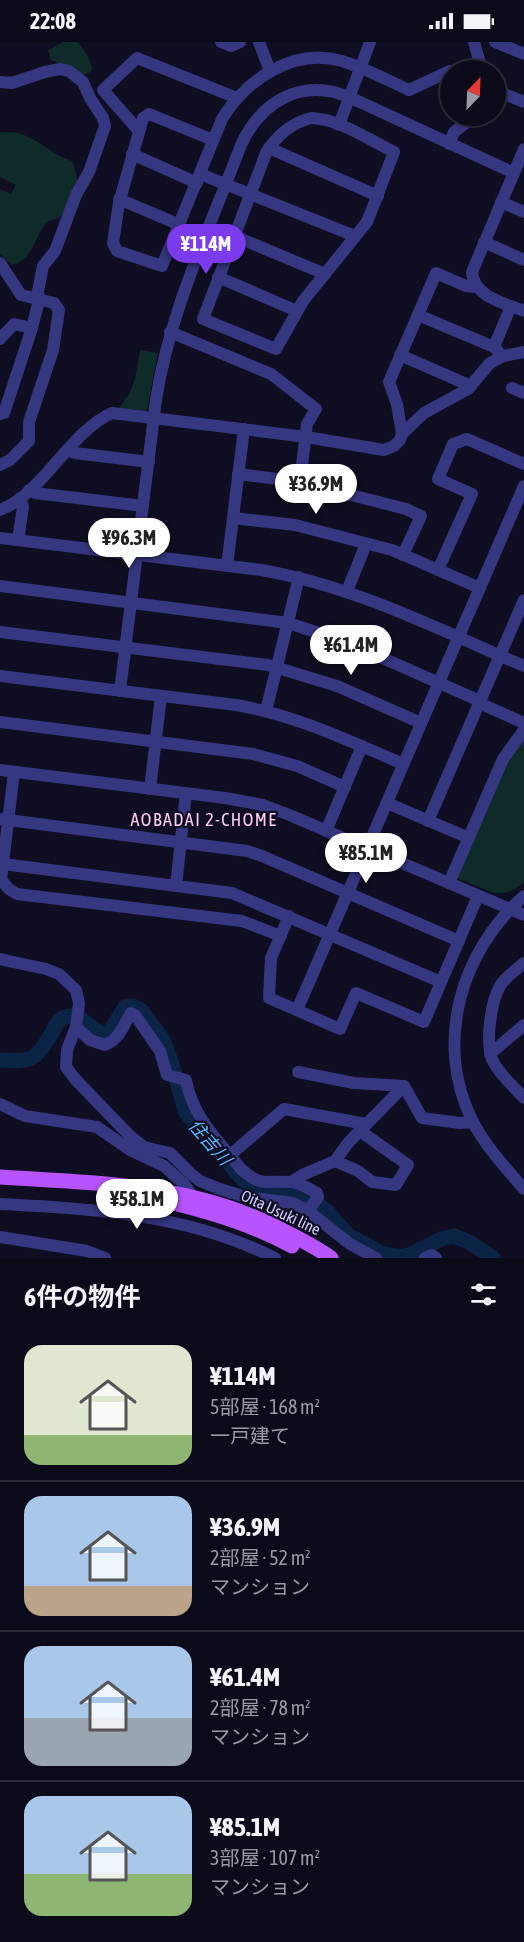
<!DOCTYPE html>
<html lang="ja">
<head>
<meta charset="utf-8">
<style>
	body { margin:0; font-family:"Asap Condensed","Noto Sans JP",sans-serif; background:#141322; color:#f1f3f6; height:100vh; display:flex; flex-direction:column; font-size:22px; white-space:nowrap }
	* { box-sizing:border-box; margin:0 }
	p { font-size:20px; color:#9a9aa2 }
	.icon { flex:none; width:33px; height:33px; fill:none; stroke:currentColor; stroke-width:2; stroke-linecap:round; stroke-linejoin:round }
	.map { position:relative; height:1216px; overflow:hidden }
	.drawer { display:flex; flex-direction:column; background:#0b0a19; flex:1 }
	.drawer>* { flex:none }
	.needle { width:39px; rotate:23deg }
	.buttons { position:absolute; left:440px; top:18px; display:grid; gap:12px }
	.buttons a { display:grid; place-items:center; width:66px; height:66px; border-radius:50%; background:#0b0a19; box-shadow:0 3px 9px #0003,0 0 0 2px #2b2b38; font-size:30px }
	.price { position:absolute; translate:-50% -51px; padding:0 14px; border-radius:21px; background:#fff; color:#222; font-size:20px; line-height:39px; filter:drop-shadow(0 2px 3px #0008) }
	.price::after { content:''; position:absolute; left:50%; top:36px; width:18px; height:14px; margin-left:-9px; background:inherit; clip-path:polygon(0 0,100% 0,50% 100%) }
	.price.selected { background:#7c3aed; color:#fff }
	ul { padding:0; list-style:none }
	li { display:flex; align-items:center; gap:18px; height:150px; padding:0 24px }
	li+li { border-top:2px solid #2b2b38 }
	li span { display:grid; place-items:center; flex:none; width:168px; height:120px; border-radius:18px; color:#555 }
	li>.icon { margin-inline-start:auto }
	span .icon { width:72px; height:72px; fill:#fffc; stroke-width:1 }
	li b { font-size:26px }
	h2 { display:flex; justify-content:space-between; align-items:center; height:72px; padding:0 24px; font-size:26px }
	.status { display:flex; justify-content:space-between; align-items:center; height:42px; padding:0 30px; background:#0b0a19; direction:ltr }
	.status svg { height:16px; fill:currentColor }
	.map>svg:first-child { display:block }
	.green { fill:#0f2b29 }
	.lines { fill:none; stroke-linecap:round; stroke-linejoin:round }
	.river { stroke:#0b2446; stroke-width:15 }
	.minor { stroke:#363781; stroke-width:12 }
	.major { stroke:#b753ff; stroke-width:15 }
	.labels { text-anchor:middle; dominant-baseline:central; stroke-width:4.5; stroke-linejoin:round; paint-order:stroke }
	.street-label { font-size:16px; fill:#d0ccff; stroke:#0f0d21 }
	.neighbourhood-label { font-size:18px; letter-spacing:1.5px; fill:#ffcef0; stroke:#0f0d21 }
	.water-label { font-size:18px; font-style:italic; fill:#5abaff; stroke:#0f0d21 }
</style>
</head>
<body>
<div class="status"><b>22:08</b><svg viewBox="0 0 49 12"><path d="M0 12V9h3v3zM5 12V6h3v6zM10 12V3h3v9zM15 12V0h3v12zM26 1h20v11H26zM47 4h2v5h-2z"/></svg></div>
<div class="map">
<svg width="524" height="1216" viewBox="0 0 524 1216">
	<rect width="100%" height="100%" fill="#0f0d21"/>
	<g class="green">
		<polygon points="63,0 78,0 87,13 92,25 91,29 83,34 76,28 51,18 48,8"/>
		<path d="M0,90C9,91 16,89 24,93C42,100 54,114 72,119C74,125 77,132 77,138C78,144 67,169 63,173C57,179 48,176 43,185C33,201 32,218 11,223L0,212V147L11,152L16,143L0,135Z"/>
		<path d="M140,308L158,311L147,368L143,371L116,369C136,347 135,337 140,308Z"/>
		<path d="M524,693V840C498,863 486,845 459,837L457,833L506,720Z"/>
	</g>
	<g class="lines">
		<path class="river" d="M0,1018C34,1020 34,1019 52,991C55,985 57,979 63,976C84,967 90,994 109,991L125,965L133,964L142,969L163,998L171,1019L186,1071L243,1138L266,1149H295L306,1154L327,1169L349,1194L383,1212L402,1215L411,1212L441,1197L454,1194L469,1200L493,1216"/>
		<g class="minor">
			<polyline points="221,0 231,4 240,0"/>
			<polyline points="259,0 270,29"/>
			<polyline points="474,0 480,21 484,28"/>
			<polyline points="495,0 524,12"/>
			<polyline points="0,40 12,41 45,30 60,27 69,29 83,40 90,56 103,76 105,84 89,130 76,153 55,209 43,224 38,249 39,258 32,286"/>
			<polyline points="495,45 497,49 524,60"/>
			<path d="M311,76C340,77 369,98 394,110L367,180L303,259L276,307L203,277L266,111C277,93 291,81 311,76Z"/>
			<polyline points="339,83 370,0"/>
			<polyline points="138,88 103,48 137,16 237,56"/>
			<path d="M213,98L149,72L143,76L119,161L113,201L117,209L162,224L222,77C246,38 293,5 342,19C365,26 387,38 409,48L450,29"/>
			<polyline points="449,102 454,90 475,74"/>
			<polyline points="269,106 378,154"/>
			<path d="M524,107L472,230C474,255 504,261 524,269"/>
			<polyline points="132,112 197,141"/>
			<polyline points="200,132 355,194"/>
			<polyline points="119,157 180,183"/>
			<polyline points="501,160 524,170"/>
			<polyline points="234,194 325,232"/>
			<polyline points="484,200 524,218"/>
			<polyline points="0,221 21,253 54,261 59,268 53,308 29,380 29,399 10,418 0,423"/>
			<polyline points="218,235 297,269"/>
			<polyline points="418,273 494,305"/>
			<polyline points="170,290 271,332 316,367 307,382 300,440"/>
			<polyline points="0,297 14,282 32,286 4,371 0,372"/>
			<polyline points="498,309 494,305 511,264"/>
			<polyline points="400,313 471,344"/>
			<polyline points="512,346 524,351"/>
			<polyline points="402,392 397,362 389,340 436,231 466,244 477,245"/>
			<polyline points="67,408 75,411 149,420"/>
			<polyline points="238,432 300,440 406,467 421,474 403,513"/>
			<polyline points="29,448 35,451 143,464"/>
			<path d="M0,468C43,452 69,390 112,371L306,395L384,408L394,404L400,398L402,392L424,371L468,347L490,321L503,314L524,310"/>
			<polyline points="233,476 295,483 392,508 480,546"/>
			<path d="M0,496L261,528C354,544 438,587 524,624"/>
			<polyline points="18,498 23,465 20,456"/>
			<polyline points="227,524 244,387"/>
			<polyline points="438,528 472,452 438,437 453,402 467,397 524,422"/>
			<polyline points="0,544 288,581 344,599 480,659"/>
			<polyline points="347,549 366,502"/>
			<polyline points="0,590 268,623 337,644 421,681"/>
			<path d="M0,634L236,663C296,673 349,699 403,722"/>
			<path d="M120,649L156,358C170,268 209,188 241,103C262,58 302,36 349,55L514,131"/>
			<polyline points="479,661 524,681"/>
			<polyline points="266,669 299,535"/>
			<polyline points="0,680 253,712 297,724 345,745"/>
			<polyline points="0,728 225,756 263,763 287,772 524,873"/>
			<polyline points="14,730 1,838 9,847 17,852 242,879 281,894"/>
			<polyline points="150,747 161,654"/>
			<polyline points="387,761 469,796"/>
			<polyline points="0,777 247,809 262,814 459,899"/>
			<polyline points="428,779 524,558"/>
			<polyline points="326,789 362,704"/>
			<polyline points="3,822 232,851 441,940"/>
			<polyline points="449,841 503,717 524,688"/>
			<polyline points="176,844 186,751"/>
			<path d="M524,854C461,909 434,1000 472,1078C485,1104 505,1125 524,1147"/>
			<polyline points="289,874 271,916 269,956 340,987 356,951 424,980 478,854"/>
			<polyline points="0,917 46,927 59,932 76,948 79,961 78,970 76,985 67,1008 66,1025 76,1038 129,1093 144,1105 170,1111 191,1132 200,1139 220,1147 246,1155 293,1161 308,1169 350,1202 376,1216"/>
			<path d="M524,921C516,928 505,935 500,944C491,959 484,1005 494,1021C501,1034 514,1045 524,1056"/>
			<polyline points="297,968 524,444"/>
			<path d="M76,985L90,998L105,1003C120,997 123,984 131,971L135,973L160,1009L167,1033L186,1038C193,1076 218,1098 241,1127C262,1146 266,1138 290,1140C300,1140 309,1147 317,1151L318,1155L308,1169"/>
			<polyline points="490,1012 524,983"/>
			<polyline points="298,1030 354,1041 404,1044 422,1076 460,1081 473,1080"/>
			<polyline points="0,1062 25,1074 97,1085 130,1108 164,1124 184,1142 193,1155 194,1160"/>
			<polyline points="230,1113 284,1067 366,1082"/>
			<polyline points="335,1119 348,1101 404,1044"/>
			<polyline points="291,1140 302,1133 335,1119 358,1129 372,1140 396,1143 408,1123 360,1089"/>
			<path d="M0,1162C96,1167 187,1172 275,1216"/>
			<polyline points="0,1195 87,1209 105,1216"/>
			<polyline points="425,1216 432,1213 436,1216"/>
		</g>
		<g class="major">
			<path d="M0,1135C105,1142 197,1141 292,1193C305,1200 319,1207 331,1216"/>
			<path d="M145,1155C195,1165 246,1179 292,1204"/>
		</g>
	</g>
	<g class="labels">
		<g class="street-label">
			<text transform="translate(281 1170) rotate(25)">Oita Usuki line</text>
		</g>
		<g class="neighbourhood-label">
			<text x="204" y="777">AOBADAI 2-CHOME</text>
		</g>
		<g class="water-label">
			<text transform="translate(210 1100) rotate(49)">住吉川</text>
		</g>
	</g>
</svg>
<div class="buttons">
<a><svg class="needle" viewBox="-14 -14 28 28"><path d="M0-13l5 13h-10z" fill="#e53935"/><path d="M0 13l5-13h-10z" fill="#9a9aa2"/></svg></a>
</div>
<b class="price selected" style="left:206px;top:233px">¥114M</b>
<b class="price" style="left:316px;top:473px">¥36.9M</b>
<b class="price" style="left:129px;top:527px">¥96.3M</b>
<b class="price" style="left:351px;top:634px">¥61.4M</b>
<b class="price" style="left:366px;top:842px">¥85.1M</b>
<b class="price" style="left:137px;top:1188px">¥58.1M</b>
</div>
<section class="drawer">
<h2>6件の物件<svg class="icon" aria-label="filters" viewBox="0 0 24 24"><path d="M4 7h16M4 17h16"/><circle cx="9" cy="7" r="2"/><circle cx="15" cy="17" r="2"/></svg></h2>
<ul>
<li><span style="background:linear-gradient(#dfe7d0 75%,#8fb573 0)"><svg class="icon" aria-label="home" viewBox="0 0 24 24"><path d="M3 11l9-7 9 7M6 9v11h12V9"/></svg></span><div><b>¥114M</b><p>5部屋 · 168 m²</p><p>一戸建て</p></div></li>
<li><span style="background:linear-gradient(#a9c7e8 75%,#b9a48a 0)"><svg class="icon" aria-label="home" viewBox="0 0 24 24"><path d="M3 11l9-7 9 7M6 9v11h12V9"/></svg></span><div><b>¥36.9M</b><p>2部屋 · 52 m²</p><p>マンション</p></div></li>
<li><span style="background:linear-gradient(#a9c7e8 60%,#9aa5b1 0)"><svg class="icon" aria-label="home" viewBox="0 0 24 24"><path d="M3 11l9-7 9 7M6 9v11h12V9"/></svg></span><div><b>¥61.4M</b><p>2部屋 · 78 m²</p><p>マンション</p></div></li>
<li><span style="background:linear-gradient(#a9c7e8 65%,#8fb573 0)"><svg class="icon" aria-label="home" viewBox="0 0 24 24"><path d="M3 11l9-7 9 7M6 9v11h12V9"/></svg></span><div><b>¥85.1M</b><p>3部屋 · 107 m²</p><p>マンション</p></div></li>
</ul>
</section>
</body>
</html>
